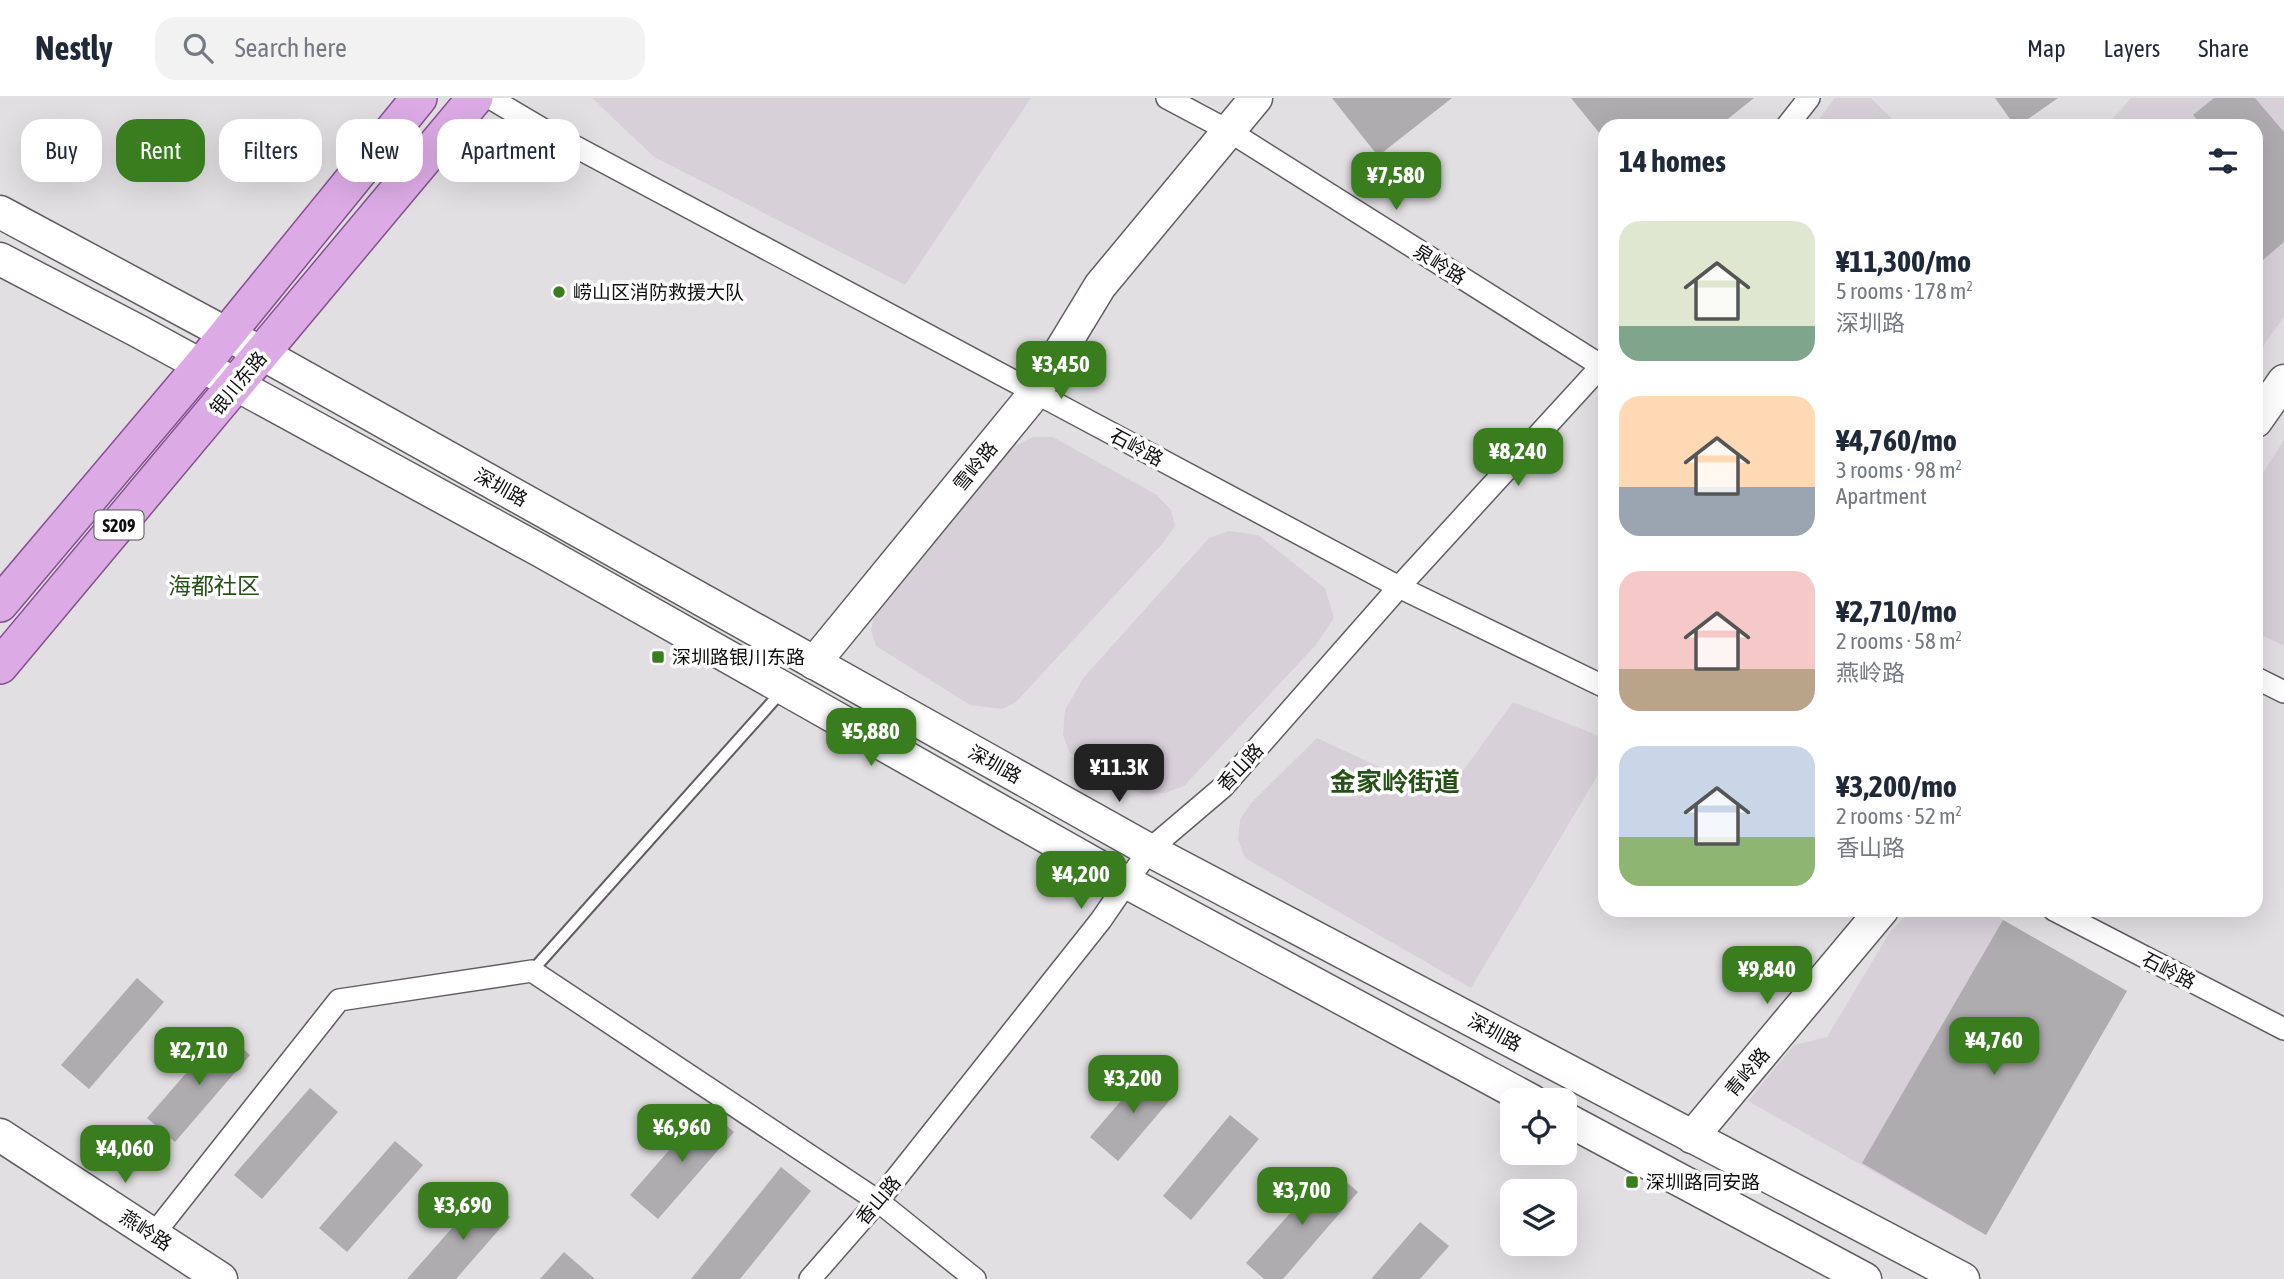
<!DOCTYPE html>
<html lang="en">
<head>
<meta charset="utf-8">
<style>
	body { margin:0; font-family:"Asap Condensed","Noto Sans SC",sans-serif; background:#f2f2f3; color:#1f2937; height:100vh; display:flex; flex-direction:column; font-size:26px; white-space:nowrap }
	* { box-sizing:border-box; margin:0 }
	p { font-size:23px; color:#747a83 }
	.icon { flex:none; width:38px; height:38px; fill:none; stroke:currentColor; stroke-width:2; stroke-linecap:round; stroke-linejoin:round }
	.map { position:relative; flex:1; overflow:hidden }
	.side { position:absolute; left:1598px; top:21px; width:665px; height:798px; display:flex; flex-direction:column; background:#fff; border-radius:21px; box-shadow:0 7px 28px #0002 }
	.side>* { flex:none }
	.banner { position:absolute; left:21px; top:21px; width:665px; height:63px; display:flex; gap:14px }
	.fabs { position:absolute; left:1500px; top:990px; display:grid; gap:14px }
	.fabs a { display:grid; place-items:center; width:77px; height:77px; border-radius:14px; background:#fff; box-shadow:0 7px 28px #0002; font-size:35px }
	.price { position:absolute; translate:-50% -60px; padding:0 16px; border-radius:14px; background:#397d1f; color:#fff; font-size:23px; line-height:46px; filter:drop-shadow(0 2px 4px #0008) }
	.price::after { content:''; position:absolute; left:50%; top:42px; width:21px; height:16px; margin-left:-10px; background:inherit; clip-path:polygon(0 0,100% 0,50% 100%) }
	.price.on { background:#222; color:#fff }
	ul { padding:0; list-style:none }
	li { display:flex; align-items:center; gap:21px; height:175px; padding:0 21px }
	li span { display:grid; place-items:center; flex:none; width:196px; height:140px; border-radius:21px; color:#555 }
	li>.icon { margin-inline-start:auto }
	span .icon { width:84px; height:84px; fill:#fffc; stroke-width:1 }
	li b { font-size:30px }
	h2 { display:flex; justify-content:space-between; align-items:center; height:84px; padding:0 21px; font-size:30px }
	.chip { padding:0 24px; border-radius:21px; background:#fff; box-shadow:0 7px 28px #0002; font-size:24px; line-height:63px }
	.chip.on { background:#397d1f; color:#fff }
	header { display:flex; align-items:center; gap:42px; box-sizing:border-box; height:98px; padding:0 35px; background:#fff; border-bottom:2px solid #e0e1e3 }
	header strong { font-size:33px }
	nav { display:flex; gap:38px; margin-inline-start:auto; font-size:24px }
	.search { width:490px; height:63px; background:#f2f2f3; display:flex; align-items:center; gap:18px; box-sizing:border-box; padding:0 24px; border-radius:21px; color:#747a83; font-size:26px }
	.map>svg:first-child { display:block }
	.built { fill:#d8d0d9 }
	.building { fill:#aeacaf }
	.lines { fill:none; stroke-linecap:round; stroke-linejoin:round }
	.lane-casing { stroke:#615e61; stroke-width:14 }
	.street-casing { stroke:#615e61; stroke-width:24 }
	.secondary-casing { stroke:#615e61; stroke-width:35 }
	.primary-casing { stroke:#855090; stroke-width:38 }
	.lane { stroke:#fff; stroke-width:10 }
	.street { stroke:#fff; stroke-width:21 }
	.secondary { stroke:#fff; stroke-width:32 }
	.primary { stroke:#dcabe6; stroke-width:35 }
	.poi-dot { fill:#397d1f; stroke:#fff; stroke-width:2.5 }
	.labels { text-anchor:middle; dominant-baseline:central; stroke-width:7; stroke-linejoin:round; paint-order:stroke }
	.shield { fill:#fff; stroke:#585758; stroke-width:2 }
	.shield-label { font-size:18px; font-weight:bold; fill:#100f10 }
	.street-label { font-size:19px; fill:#100f10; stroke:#fff }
	.poi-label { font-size:19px; fill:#100f10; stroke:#fff; text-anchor:start }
	.quarter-label { font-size:23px; fill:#265117; stroke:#fff }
	.district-label { font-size:26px; font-weight:bold; fill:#265117; stroke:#fff }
</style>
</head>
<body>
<header>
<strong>Nestly</strong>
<div class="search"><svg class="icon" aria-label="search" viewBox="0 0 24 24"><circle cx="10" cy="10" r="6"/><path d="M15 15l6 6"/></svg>Search here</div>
<nav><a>Map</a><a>Layers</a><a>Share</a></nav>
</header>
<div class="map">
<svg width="2284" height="1181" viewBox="0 0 2284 1181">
	<rect width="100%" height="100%" fill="#e2dfe2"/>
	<g class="built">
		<polygon points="592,0 1031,0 905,187 654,59"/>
		<polygon points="1835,0 1871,0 1899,28 1814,28"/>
		<polygon points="2131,0 2284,0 2284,219 2256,258 2256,28 2106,28"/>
		<polygon points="1033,339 1053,339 1157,397 1171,412 1175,428 1163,445 1015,605 1002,611 970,607 876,548 871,532 874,517 886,497 1015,348"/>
		<polygon points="2284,342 2284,548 2256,534 2256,386"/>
		<polygon points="1229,433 1258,437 1325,490 1334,520 1315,548 1184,688 1165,695 1145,696 1121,688 1069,654 1063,637 1065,612 1084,579 1209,440"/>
		<polygon points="1513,604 1604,640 1605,665 1471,890 1245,760 1238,742 1240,722 1251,705 1317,640 1444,699"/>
		<polygon points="1911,812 1986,812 2127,893 1986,1137 1748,1003 1794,947 1827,939 1890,834"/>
	</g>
	<g class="building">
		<polygon points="1332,0 1452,0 1378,58"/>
		<polygon points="1571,0 1754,0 1719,28 1605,28 1605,42"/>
		<polygon points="1995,0 2058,0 2018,28 2015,28"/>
		<polygon points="2214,0 2255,0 2284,34 2284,144 2256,168 2256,28 2202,28 2193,17"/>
		<polygon points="2003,822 2127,893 1986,1137 1862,1065"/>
		<polygon points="137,880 164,904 89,991 61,967"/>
		<polygon points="223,933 250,957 175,1044 147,1020"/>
		<polygon points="1148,971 1176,995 1118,1063 1090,1039"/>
		<polygon points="310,990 338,1014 262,1101 234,1077"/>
		<polygon points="706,1010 734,1034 658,1121 630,1097"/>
		<polygon points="1230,1017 1259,1041 1191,1122 1163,1098"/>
		<polygon points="395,1043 423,1067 347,1154 319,1130"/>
		<polygon points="781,1069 811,1093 740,1181 691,1181"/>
		<polygon points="1330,1070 1358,1094 1283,1181 1264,1181 1246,1165"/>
		<polygon points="483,1095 510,1119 456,1181 407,1181"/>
		<polygon points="1420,1124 1449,1148 1420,1181 1371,1181"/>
		<polygon points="564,1154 595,1181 540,1181"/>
	</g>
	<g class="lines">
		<g class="lane-casing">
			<polyline id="lane" points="532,873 782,593"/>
		</g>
		<g class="street-casing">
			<g id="street">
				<polyline points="490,0 546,33 1399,489 1605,589"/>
				<polyline points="1167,0 1229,33 1605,270"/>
				<polyline points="1787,28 1809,0"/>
				<polyline points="2256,580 2284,594"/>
				<polyline points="2054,812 2284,931"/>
				<polyline points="153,1137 339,902 532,873 878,1103 975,1181"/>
				<polyline points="810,1181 878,1103 1101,822 1149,752 1223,689 1399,489 1605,264"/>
			</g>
		</g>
		<g class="secondary-casing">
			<g id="secondary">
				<polyline points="0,114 227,236 1149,752 1963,1181"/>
				<polyline points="0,161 138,233 541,453 1128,785 1532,1003"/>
				<polyline points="2256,323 2284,283"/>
				<polyline points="814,565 1035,295 1100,188 1256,0"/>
				<polyline points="1564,1020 1865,1181"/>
				<polyline points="0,1037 221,1181"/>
				<polyline points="1692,1039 1882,812"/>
			</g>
		</g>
		<g class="primary-casing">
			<g id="primary">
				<polyline points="0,506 201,268 419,0"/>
				<polyline points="0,568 475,0"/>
			</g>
		</g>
		<use href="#lane" class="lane"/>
		<use href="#street" class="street"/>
		<use href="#secondary" class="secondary"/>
		<use href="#primary" class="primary"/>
	</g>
	<g class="poi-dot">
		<circle cx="559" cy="194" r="7"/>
		<rect x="651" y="552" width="14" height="14" rx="3.5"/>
		<rect x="1625" y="1077" width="14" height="14" rx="3.5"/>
	</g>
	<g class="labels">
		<rect class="shield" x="94.5" y="412.5" width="49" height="29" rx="5"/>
		<g class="shield-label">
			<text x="119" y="427">S209</text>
		</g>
		<g class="street-label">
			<text transform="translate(1440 166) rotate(32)">泉岭路</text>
			<text transform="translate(238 285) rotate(-50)">银川东路</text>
			<text transform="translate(1137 349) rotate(28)">石岭路</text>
			<text transform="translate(975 368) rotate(-51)">雪岭路</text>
			<text transform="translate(501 389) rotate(29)">深圳路</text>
			<text transform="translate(995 666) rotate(29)">深圳路</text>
			<text transform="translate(1240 669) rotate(-47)">香山路</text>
			<text transform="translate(2169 872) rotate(27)">石岭路</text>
			<text transform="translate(1495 934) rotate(28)">深圳路</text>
			<text transform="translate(1747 974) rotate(-50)">青岭路</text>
			<text transform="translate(878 1102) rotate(-50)">香山路</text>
			<text transform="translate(146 1132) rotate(33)">燕岭路</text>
		</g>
		<g class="poi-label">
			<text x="573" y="194">崂山区消防救援大队</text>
			<text x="672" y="559">深圳路银川东路</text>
			<text x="1646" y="1084">深圳路同安路</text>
		</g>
		<g class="quarter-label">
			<text x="214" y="488">海都社区</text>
		</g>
		<g class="district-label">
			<text x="1395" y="684">金家岭街道</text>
		</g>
	</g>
</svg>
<div class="fabs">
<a><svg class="icon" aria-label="locate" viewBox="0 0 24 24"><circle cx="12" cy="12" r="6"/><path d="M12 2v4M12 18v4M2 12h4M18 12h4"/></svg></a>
<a><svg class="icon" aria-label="layers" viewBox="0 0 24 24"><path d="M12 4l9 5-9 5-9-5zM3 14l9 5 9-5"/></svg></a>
</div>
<b class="price" style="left:1396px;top:114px">¥7,580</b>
<b class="price" style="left:1061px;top:303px">¥3,450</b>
<b class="price" style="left:1518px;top:390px">¥8,240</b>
<b class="price" style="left:871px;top:670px">¥5,880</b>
<b class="price on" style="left:1119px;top:706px">¥11.3K</b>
<b class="price" style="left:1081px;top:813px">¥4,200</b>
<b class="price" style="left:1767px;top:908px">¥9,840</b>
<b class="price" style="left:1994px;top:979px">¥4,760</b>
<b class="price" style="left:199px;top:989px">¥2,710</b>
<b class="price" style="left:1133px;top:1017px">¥3,200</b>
<b class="price" style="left:682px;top:1066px">¥6,960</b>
<b class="price" style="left:125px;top:1087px">¥4,060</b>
<b class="price" style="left:1302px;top:1129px">¥3,700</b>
<b class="price" style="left:463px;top:1144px">¥3,690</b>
<div class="banner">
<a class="chip">Buy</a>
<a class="chip on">Rent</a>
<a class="chip">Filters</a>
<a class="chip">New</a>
<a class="chip">Apartment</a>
</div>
<section class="side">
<h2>14 homes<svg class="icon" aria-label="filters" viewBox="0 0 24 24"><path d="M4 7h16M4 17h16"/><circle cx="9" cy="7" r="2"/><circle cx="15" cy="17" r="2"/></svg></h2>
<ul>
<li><span style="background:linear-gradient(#dfe7d0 75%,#7fa58c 0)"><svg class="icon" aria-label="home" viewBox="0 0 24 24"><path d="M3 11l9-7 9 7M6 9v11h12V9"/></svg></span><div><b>¥11,300/mo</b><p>5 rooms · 178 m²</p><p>深圳路</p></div></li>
<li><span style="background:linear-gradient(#ffd9b3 65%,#9aa5b1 0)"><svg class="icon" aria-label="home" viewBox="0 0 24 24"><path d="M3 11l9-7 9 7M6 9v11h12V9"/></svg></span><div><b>¥4,760/mo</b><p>3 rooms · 98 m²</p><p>Apartment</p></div></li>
<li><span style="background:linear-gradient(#f6c9c9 70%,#b9a48a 0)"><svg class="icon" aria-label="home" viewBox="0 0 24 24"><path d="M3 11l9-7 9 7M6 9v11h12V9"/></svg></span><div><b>¥2,710/mo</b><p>2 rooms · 58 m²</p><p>燕岭路</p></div></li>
<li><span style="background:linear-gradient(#c9d6e8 65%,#8fb573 0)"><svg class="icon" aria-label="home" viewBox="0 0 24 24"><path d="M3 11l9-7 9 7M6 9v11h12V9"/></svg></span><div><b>¥3,200/mo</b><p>2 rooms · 52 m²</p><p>香山路</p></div></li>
</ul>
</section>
</div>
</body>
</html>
